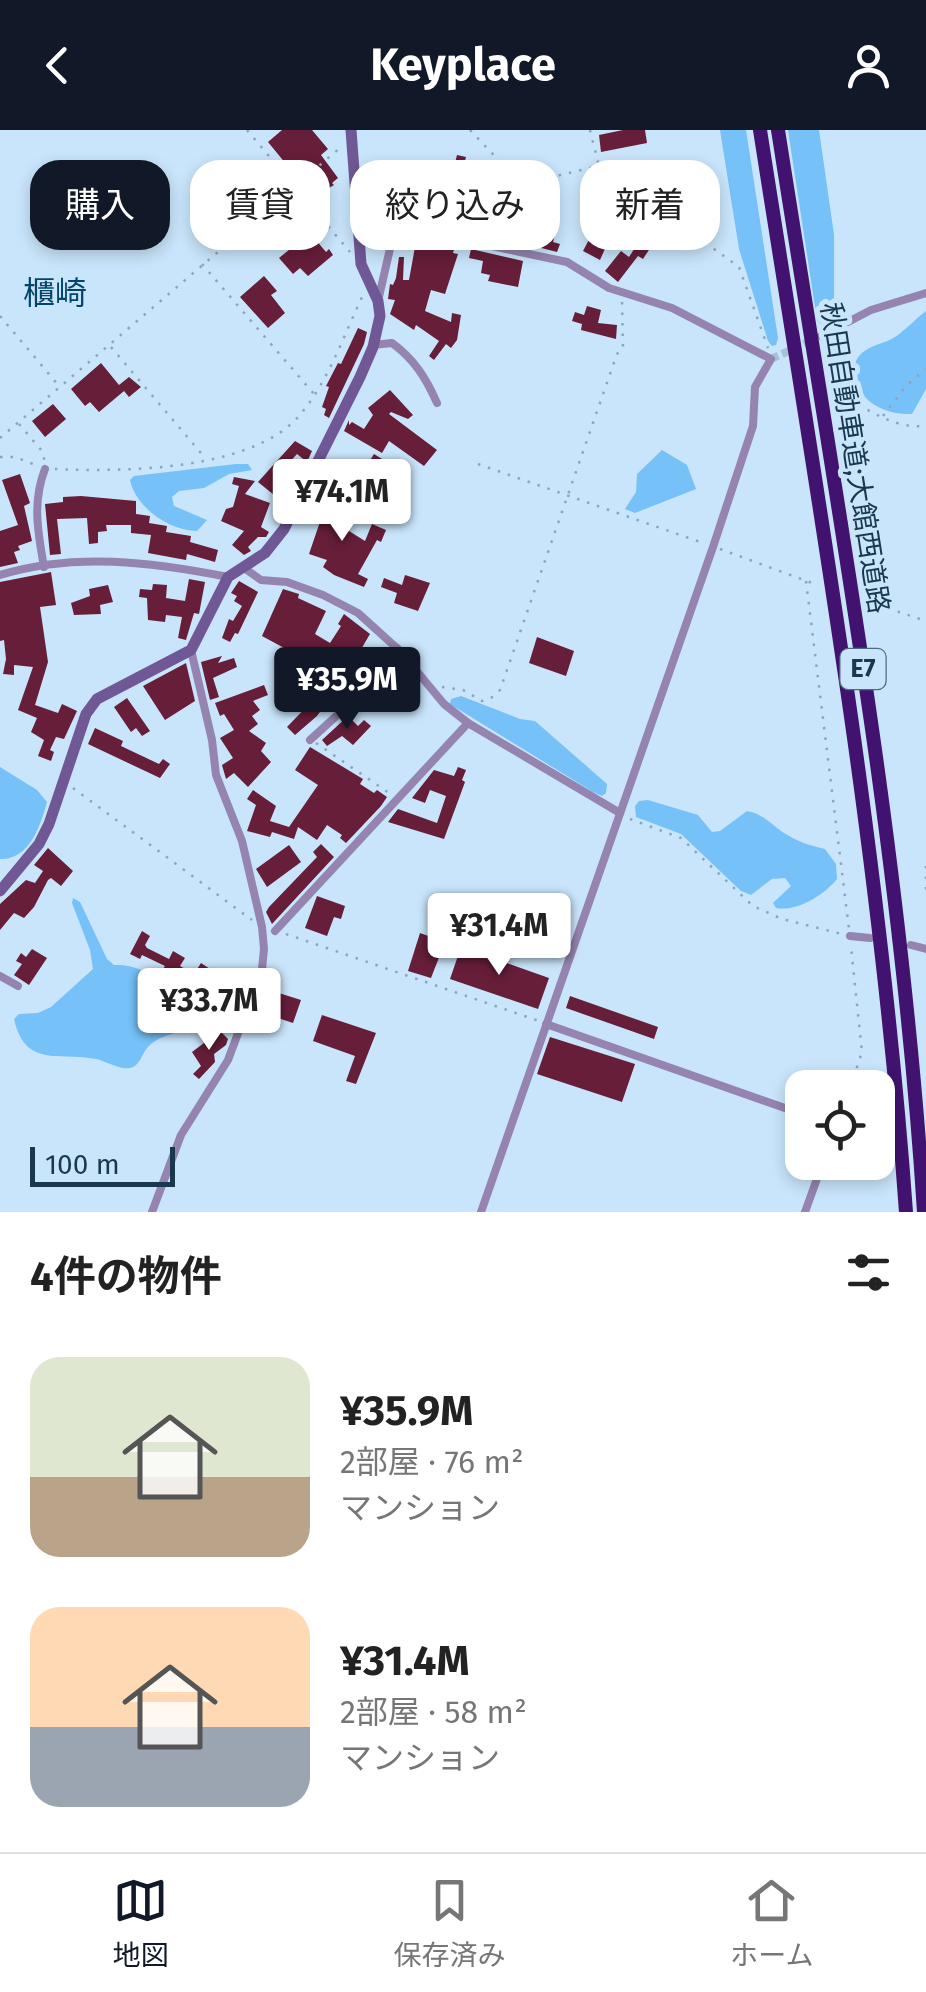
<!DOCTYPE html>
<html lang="ja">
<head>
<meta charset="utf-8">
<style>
	body { margin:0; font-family:"Fira Sans","Noto Sans JP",sans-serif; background:#f2f2f2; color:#222; height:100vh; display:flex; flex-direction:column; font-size:38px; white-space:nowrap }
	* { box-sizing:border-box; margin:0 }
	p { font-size:32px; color:#767676 }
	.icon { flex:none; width:55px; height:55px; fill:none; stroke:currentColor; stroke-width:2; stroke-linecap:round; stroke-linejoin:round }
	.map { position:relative; height:1082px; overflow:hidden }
	.sheet { display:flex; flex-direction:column; background:#fff; flex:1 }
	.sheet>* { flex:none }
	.top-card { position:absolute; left:30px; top:30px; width:868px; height:90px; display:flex; gap:20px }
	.fabs { position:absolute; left:785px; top:940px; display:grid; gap:20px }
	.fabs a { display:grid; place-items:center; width:110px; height:110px; border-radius:20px; background:#fff; box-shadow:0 5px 15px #0003; font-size:50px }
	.scale { position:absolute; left:30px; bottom:25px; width:145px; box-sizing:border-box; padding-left:10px; border:5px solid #19384d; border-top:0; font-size:28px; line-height:35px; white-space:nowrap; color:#19384d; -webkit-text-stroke:8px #c9e5fb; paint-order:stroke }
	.price { position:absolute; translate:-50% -85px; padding:0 22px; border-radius:10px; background:#fff; color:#222; font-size:32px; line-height:65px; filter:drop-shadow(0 2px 5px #0008) }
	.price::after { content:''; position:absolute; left:50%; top:60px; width:30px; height:22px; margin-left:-15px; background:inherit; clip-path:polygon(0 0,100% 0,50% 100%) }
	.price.selected { background:#111827; color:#fff }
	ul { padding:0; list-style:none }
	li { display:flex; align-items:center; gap:30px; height:250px; padding:0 30px }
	li span { display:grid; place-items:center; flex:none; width:280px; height:200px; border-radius:30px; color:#555 }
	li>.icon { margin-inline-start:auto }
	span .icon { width:120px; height:120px; fill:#fffc; stroke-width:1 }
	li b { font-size:42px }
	h2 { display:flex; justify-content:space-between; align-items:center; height:120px; padding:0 30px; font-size:42px }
	.pill { padding:0 35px; border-radius:30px; background:#fff; box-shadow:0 5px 15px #0003; font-size:35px; line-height:90px }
	.pill.selected { background:#111827; color:#fff }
	header { display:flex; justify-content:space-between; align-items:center; height:130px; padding:0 30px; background:#111827; color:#fff; font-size:45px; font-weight:700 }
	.dock { display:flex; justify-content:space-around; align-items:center; height:140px; border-top:2px solid #e0e0e0; background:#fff; font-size:28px; color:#767676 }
	.dock a { display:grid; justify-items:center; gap:5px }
	.dock .selected { color:#111827 }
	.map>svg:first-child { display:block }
	.green { fill:#75c1f8 }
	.building { fill:#661e39 }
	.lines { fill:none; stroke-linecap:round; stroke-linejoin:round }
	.minor-tunnel { stroke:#a6c2d8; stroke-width:8; stroke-dasharray:8 4; stroke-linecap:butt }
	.path { stroke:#89a6bc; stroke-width:2.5; stroke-dasharray:2.5 8; stroke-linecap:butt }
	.minor { stroke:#9484af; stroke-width:8 }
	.secondary { stroke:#705795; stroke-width:11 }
	.motorway { stroke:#41126f; stroke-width:14 }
	.labels { text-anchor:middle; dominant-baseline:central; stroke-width:10; stroke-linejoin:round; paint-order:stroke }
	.shield { fill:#c9e5fb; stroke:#4e6c81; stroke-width:2.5 }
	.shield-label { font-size:25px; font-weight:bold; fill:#19384d }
	.street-label { font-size:28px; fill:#19384d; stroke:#c9e5fb }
	.quarter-label { font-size:32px; fill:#034468; stroke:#c9e5fb }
</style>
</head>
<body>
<header><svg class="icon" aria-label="back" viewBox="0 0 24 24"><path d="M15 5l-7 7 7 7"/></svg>Keyplace<svg class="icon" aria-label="person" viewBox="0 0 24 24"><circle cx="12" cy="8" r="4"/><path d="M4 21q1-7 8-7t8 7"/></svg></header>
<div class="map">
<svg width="926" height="1082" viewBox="0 0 926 1082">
	<rect width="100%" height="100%" fill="#c9e5fb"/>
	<g class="green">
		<polygon points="720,0 746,0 778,208 776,215 772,216 768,211 739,119"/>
		<polygon points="788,0 819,0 834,105 834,184 822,195 817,190"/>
		<path d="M926,181V259L912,284C888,285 861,274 856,249C854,241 854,232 859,226C868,215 884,214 895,207C906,200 915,189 926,181Z"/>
		<polygon points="662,320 687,335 696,359 635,383 625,379 636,362 637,344"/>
		<path d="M236,334H248L252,340L229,344L204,358L179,361L172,367L174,376L207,390L197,401C170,401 136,378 130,350L134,346Z"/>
		<polygon points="461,566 520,589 535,591 607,654 606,663 602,666 593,662 450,574 451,569"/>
		<path d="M0,637L37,660L47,672C40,697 29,730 0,729Z"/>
		<path d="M648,670L698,685L712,702L720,701L747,681C764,684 770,694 784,703C796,711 811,716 825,719L836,734L837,749C824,765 797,782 776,778L773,773L791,756L785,748L772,749L751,765L741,761L681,704L636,687L635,676L639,671Z"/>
		<path d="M73,768L80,772L107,829L114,835C150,833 169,862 194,885L195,894C180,905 160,903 147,918C142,924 140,934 133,937C123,942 106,931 96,929C58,922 25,938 14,889L19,884L38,883L51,877L93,839L90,820L72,773Z"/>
	</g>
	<g class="building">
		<polygon points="282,0 312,0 328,19 321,25 338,48 332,53 334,55 313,67 268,12"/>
		<polygon points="623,0 645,0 647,13 601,22 599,5"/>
		<polygon points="457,25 466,27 457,60 461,62 485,66 491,49 518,56 509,102 496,100 494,106 478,102 479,99 456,95 456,99 426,94 428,82 442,85"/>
		<polygon points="387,37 400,38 398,61 404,61 404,92 391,92 389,64 384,48"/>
		<polygon points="545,69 537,99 555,105 553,112 560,114 557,122 522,113 528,81"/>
		<polygon points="606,77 619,82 615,90 617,92 600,130 583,121"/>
		<polygon points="317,97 322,103 315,109 326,122 329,119 333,125 308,146 300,138 293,144 279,128"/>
		<polygon points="647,99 658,106 643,129 638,126 618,152 605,141 621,121 629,127"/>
		<polygon points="433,111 455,116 453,123 458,124 445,164 431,160 425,181 451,192 452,183 461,185 457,210 451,218 446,214 434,230 429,226 439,211 416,195 414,200 390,184 395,170 388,169 390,154 393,155 396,148 399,127 404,127 403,150 409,150 415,117 431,119"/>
		<polygon points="471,119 523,131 518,157 488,151 490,145 481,143 483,131 469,128"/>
		<polygon points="264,146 277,161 271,165 285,183 268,198 240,167"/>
		<polygon points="587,176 601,180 598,193 617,195 616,209 581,200 582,194 572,191 575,182 584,185"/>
		<polygon points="358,198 367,202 364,214 329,288 324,285 326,279 322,277 329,257 326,256 338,233 341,234"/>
		<polygon points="101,233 119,255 129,247 141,257 129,267 124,261 99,282 90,272 85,276 71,259"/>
		<polygon points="390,260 413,285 408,289 391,282 389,284 437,320 424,336 389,311 382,323 344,301 349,290 349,295 352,292 364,299 373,285 368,278"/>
		<polygon points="53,274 66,289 45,307 32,291"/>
		<polygon points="295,311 312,321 307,332 297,324 285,337 289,340 277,354 281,357 274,365 258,352"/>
		<polygon points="374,324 387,332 382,340 379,337 368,353 362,349 358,355 337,341 344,331 362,343"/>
		<polygon points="20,344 30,373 24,376 32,411 18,416 20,420 14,422 18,433 0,437 0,401 18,395 2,350"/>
		<polygon points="234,347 255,351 245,364 270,373 261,397 269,402 266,407 258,407 248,417 251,421 244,425 232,415 244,401 221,391 226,379 233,377 239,356 232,354"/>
		<polygon points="81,366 136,371 136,384 150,386 149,393 167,396 166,402 191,406 190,412 218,420 215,432 187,424 186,430 148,423 151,405 131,403 131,395 106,395 107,401 98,402 98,413 89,414 87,388 57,389 61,424 50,425 45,374 63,372 63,367"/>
		<polygon points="324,366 347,378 341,396 365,411 372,394 386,400 381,412 377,410 358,444 368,449 364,457 334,445 323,437 327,430 309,424 323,383 317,379"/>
		<polygon points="51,442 56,475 40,477 48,532 35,575 58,583 62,574 77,581 64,609 56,607 50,620 54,622 51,631 38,626 44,610 31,602 37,588 18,580 33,537 14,535 14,545 3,544 6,529 4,510 0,511 0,452"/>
		<polygon points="405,445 430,453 418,481 394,473 397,463 381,457 384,448 402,455"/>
		<polygon points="189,449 205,452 199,484 194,483 186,510 178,508 182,487 166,485 165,492 148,490 147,468 139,467 140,459 152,460 153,454 167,455 166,468 185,471"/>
		<polygon points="239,451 258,462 238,504 235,503 230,512 222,508 229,489 233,491 242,476 234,471 237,466 231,463"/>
		<polygon points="108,455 113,472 100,475 101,484 74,485 71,473 90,466 89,459"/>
		<polygon points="283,459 299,464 298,468 326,481 315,504 330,513 341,496 338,494 344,484 370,504 346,545 356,553 350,561 340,554 317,586 295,605 287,597 316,567 338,529 320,517 299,547 278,531 286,519 262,506"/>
		<polygon points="537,507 574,521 566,546 529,533"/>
		<polygon points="222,526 218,533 234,528 237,537 213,548 219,567 210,570 201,532"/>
		<polygon points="186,533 195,571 165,590 143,556"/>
		<polygon points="264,555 268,565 253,571 260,580 252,586 258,594 249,601 266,613 261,621 271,632 248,657 234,643 226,649 222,635 233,628 220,608 234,600 224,584 220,586 215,573"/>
		<polygon points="127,568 150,601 142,606 136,598 131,602 114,577"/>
		<polygon points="348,586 358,596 364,590 371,596 353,615 342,606 327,616 322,610"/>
		<polygon points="95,598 123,611 121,616 159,634 163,629 170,634 160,648 88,614"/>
		<polygon points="310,617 363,649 360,654 374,663 377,660 387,667 381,676 346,713 340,708 342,705 327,695 317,710 298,697 294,709 272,702 270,707 247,701 256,675 247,669 253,660 276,676 270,691 289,697 318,655 295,640"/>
		<polygon points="458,637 466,640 462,650 465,652 444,709 388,692 398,679 437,693 446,666 430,660 425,673 412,668 434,640 454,646"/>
		<polygon points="321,714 334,727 272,794 266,782 269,777 317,727 313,722"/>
		<polygon points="289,715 301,732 267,757 256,739"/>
		<polygon points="48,718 73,741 61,756 51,748 48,750 34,777 24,788 14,783 0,800 0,774 26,750 35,753 43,741 34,735"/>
		<polygon points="317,766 345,776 341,789 334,787 327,806 305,798"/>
		<polygon points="142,801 150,806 145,815 147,818 169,829 173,821 185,828 180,836 194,844 201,833 210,839 198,861 207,867 202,875 179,860 185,852 163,839 165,836 142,825 140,829 130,824"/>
		<polygon points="420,803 445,812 431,848 408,841"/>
		<polygon points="461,817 549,848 538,879 450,849"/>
		<polygon points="32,819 47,828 29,855 14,845 22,834 16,831 21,823 26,827"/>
		<polygon points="263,858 301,870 293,893 275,887 271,899 251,893"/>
		<polygon points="570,866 658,897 654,909 566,878"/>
		<polygon points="322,885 376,903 356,954 346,951 355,926 313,911"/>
		<polygon points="220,901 228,909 226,915 214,924 215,932 199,949 193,944 201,936 192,922"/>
		<polygon points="550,907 635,934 622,972 537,944"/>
	</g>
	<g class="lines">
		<polyline class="minor-tunnel" points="771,229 813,210"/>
		<g class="path">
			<polyline points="247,0 350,122"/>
			<polyline points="470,0 506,38 520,44"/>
			<polyline points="590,0 599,36 739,137 768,218"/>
			<polyline points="538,47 548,48 598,36"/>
			<polyline points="202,134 314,264"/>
			<polyline points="0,186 59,256"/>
			<polyline points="841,206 875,474 926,491"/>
			<polyline points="111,217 206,329"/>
			<path d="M849,270C874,283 897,299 926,296"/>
			<polyline points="883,286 907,255 926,239"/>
			<polyline points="19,294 42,321 45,332"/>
			<polyline points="0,308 341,17"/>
			<polyline points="0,327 15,327 38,336"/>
			<polyline points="478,334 703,413"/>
			<path d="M55,339C123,342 251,341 299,286C329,251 344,204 364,163"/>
			<polyline points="720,419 812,453"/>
			<polyline points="806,451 849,799"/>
			<polyline points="442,557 463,560 482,571 491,568 500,560 617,224 623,218 622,171"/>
			<polyline points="316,613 392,665"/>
			<polyline points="73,658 252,790"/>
			<polyline points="630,689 681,708 753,776 782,789 842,804"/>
			<polyline points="926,736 926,766"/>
			<polyline points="286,804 539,891"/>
			<polyline points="850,958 862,922 851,817"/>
		</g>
		<g class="minor">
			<polyline points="513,120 528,45"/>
			<polyline points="378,171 392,110 411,99 567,132 609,158 672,178 771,229 755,257 753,296 713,417 481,1082"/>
			<polyline points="821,206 871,180 926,163"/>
			<path d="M373,215L392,213C414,229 426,248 437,273"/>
			<path d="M44,437C38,403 32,372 45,339"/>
			<polyline points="244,438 261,450 287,452 323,465 358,483 400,521 444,574 468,593 620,683"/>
			<path d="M0,445C75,422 152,432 228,447"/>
			<polyline points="310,610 344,579 397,518"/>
			<polyline points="275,801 468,593"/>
			<polyline points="850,806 870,808"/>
			<polyline points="911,815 926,819"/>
			<polyline points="0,846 18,856"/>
			<polyline points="546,894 802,984"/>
			<polyline points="152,1082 181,1005 228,930 262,839 264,819 262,797 242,711 216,645 212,610 191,520"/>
			<polyline points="805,1082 823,1032"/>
		</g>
		<polyline class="secondary" points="0,761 39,714 49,694 86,584 97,569 191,520 228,447 265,423 284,399 360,247 373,217 380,186 378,171 361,134 351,0"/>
		<g class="motorway">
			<path d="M760,0C816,359 880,719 906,1082"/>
			<path d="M778,0C834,359 901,718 924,1082"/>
		</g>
	</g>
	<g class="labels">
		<rect class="shield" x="840.5" y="519" width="45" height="40" rx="8"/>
		<g class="shield-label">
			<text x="863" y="539">E7</text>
		</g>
		<g class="street-label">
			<text transform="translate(855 328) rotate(81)">秋田自動車道;大館西道路</text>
		</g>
		<g class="quarter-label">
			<text x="55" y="163">櫃崎</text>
		</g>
	</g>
</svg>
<div class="fabs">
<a><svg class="icon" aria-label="locate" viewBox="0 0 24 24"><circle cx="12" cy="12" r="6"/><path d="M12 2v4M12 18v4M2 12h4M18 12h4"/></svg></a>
</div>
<div class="scale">100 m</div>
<b class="price" style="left:342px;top:414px">¥74.1M</b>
<b class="price selected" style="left:347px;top:602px">¥35.9M</b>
<b class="price" style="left:499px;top:848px">¥31.4M</b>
<b class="price" style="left:209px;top:923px">¥33.7M</b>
<div class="top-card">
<a class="pill selected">購入</a>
<a class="pill">賃貸</a>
<a class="pill">絞り込み</a>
<a class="pill">新着</a>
</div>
</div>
<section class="sheet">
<h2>4件の物件<svg class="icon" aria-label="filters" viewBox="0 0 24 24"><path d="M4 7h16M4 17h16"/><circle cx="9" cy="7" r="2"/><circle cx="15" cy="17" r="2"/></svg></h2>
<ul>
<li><span style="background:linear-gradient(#dfe7d0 60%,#b9a48a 0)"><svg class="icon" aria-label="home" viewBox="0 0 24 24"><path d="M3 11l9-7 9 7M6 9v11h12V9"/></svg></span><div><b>¥35.9M</b><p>2部屋 · 76 m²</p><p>マンション</p></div></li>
<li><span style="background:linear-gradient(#ffd9b3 60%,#9aa5b1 0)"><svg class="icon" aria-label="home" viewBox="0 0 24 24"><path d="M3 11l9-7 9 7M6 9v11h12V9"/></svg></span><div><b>¥31.4M</b><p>2部屋 · 58 m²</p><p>マンション</p></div></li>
</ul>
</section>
<nav class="dock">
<a class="selected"><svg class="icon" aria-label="map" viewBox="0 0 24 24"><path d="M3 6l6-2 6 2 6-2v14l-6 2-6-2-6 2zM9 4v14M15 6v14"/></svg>地図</a>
<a><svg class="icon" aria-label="saved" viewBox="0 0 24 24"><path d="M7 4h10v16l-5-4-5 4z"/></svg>保存済み</a>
<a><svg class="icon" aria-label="home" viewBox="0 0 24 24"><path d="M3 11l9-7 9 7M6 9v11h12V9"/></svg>ホーム</a>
</nav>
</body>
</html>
